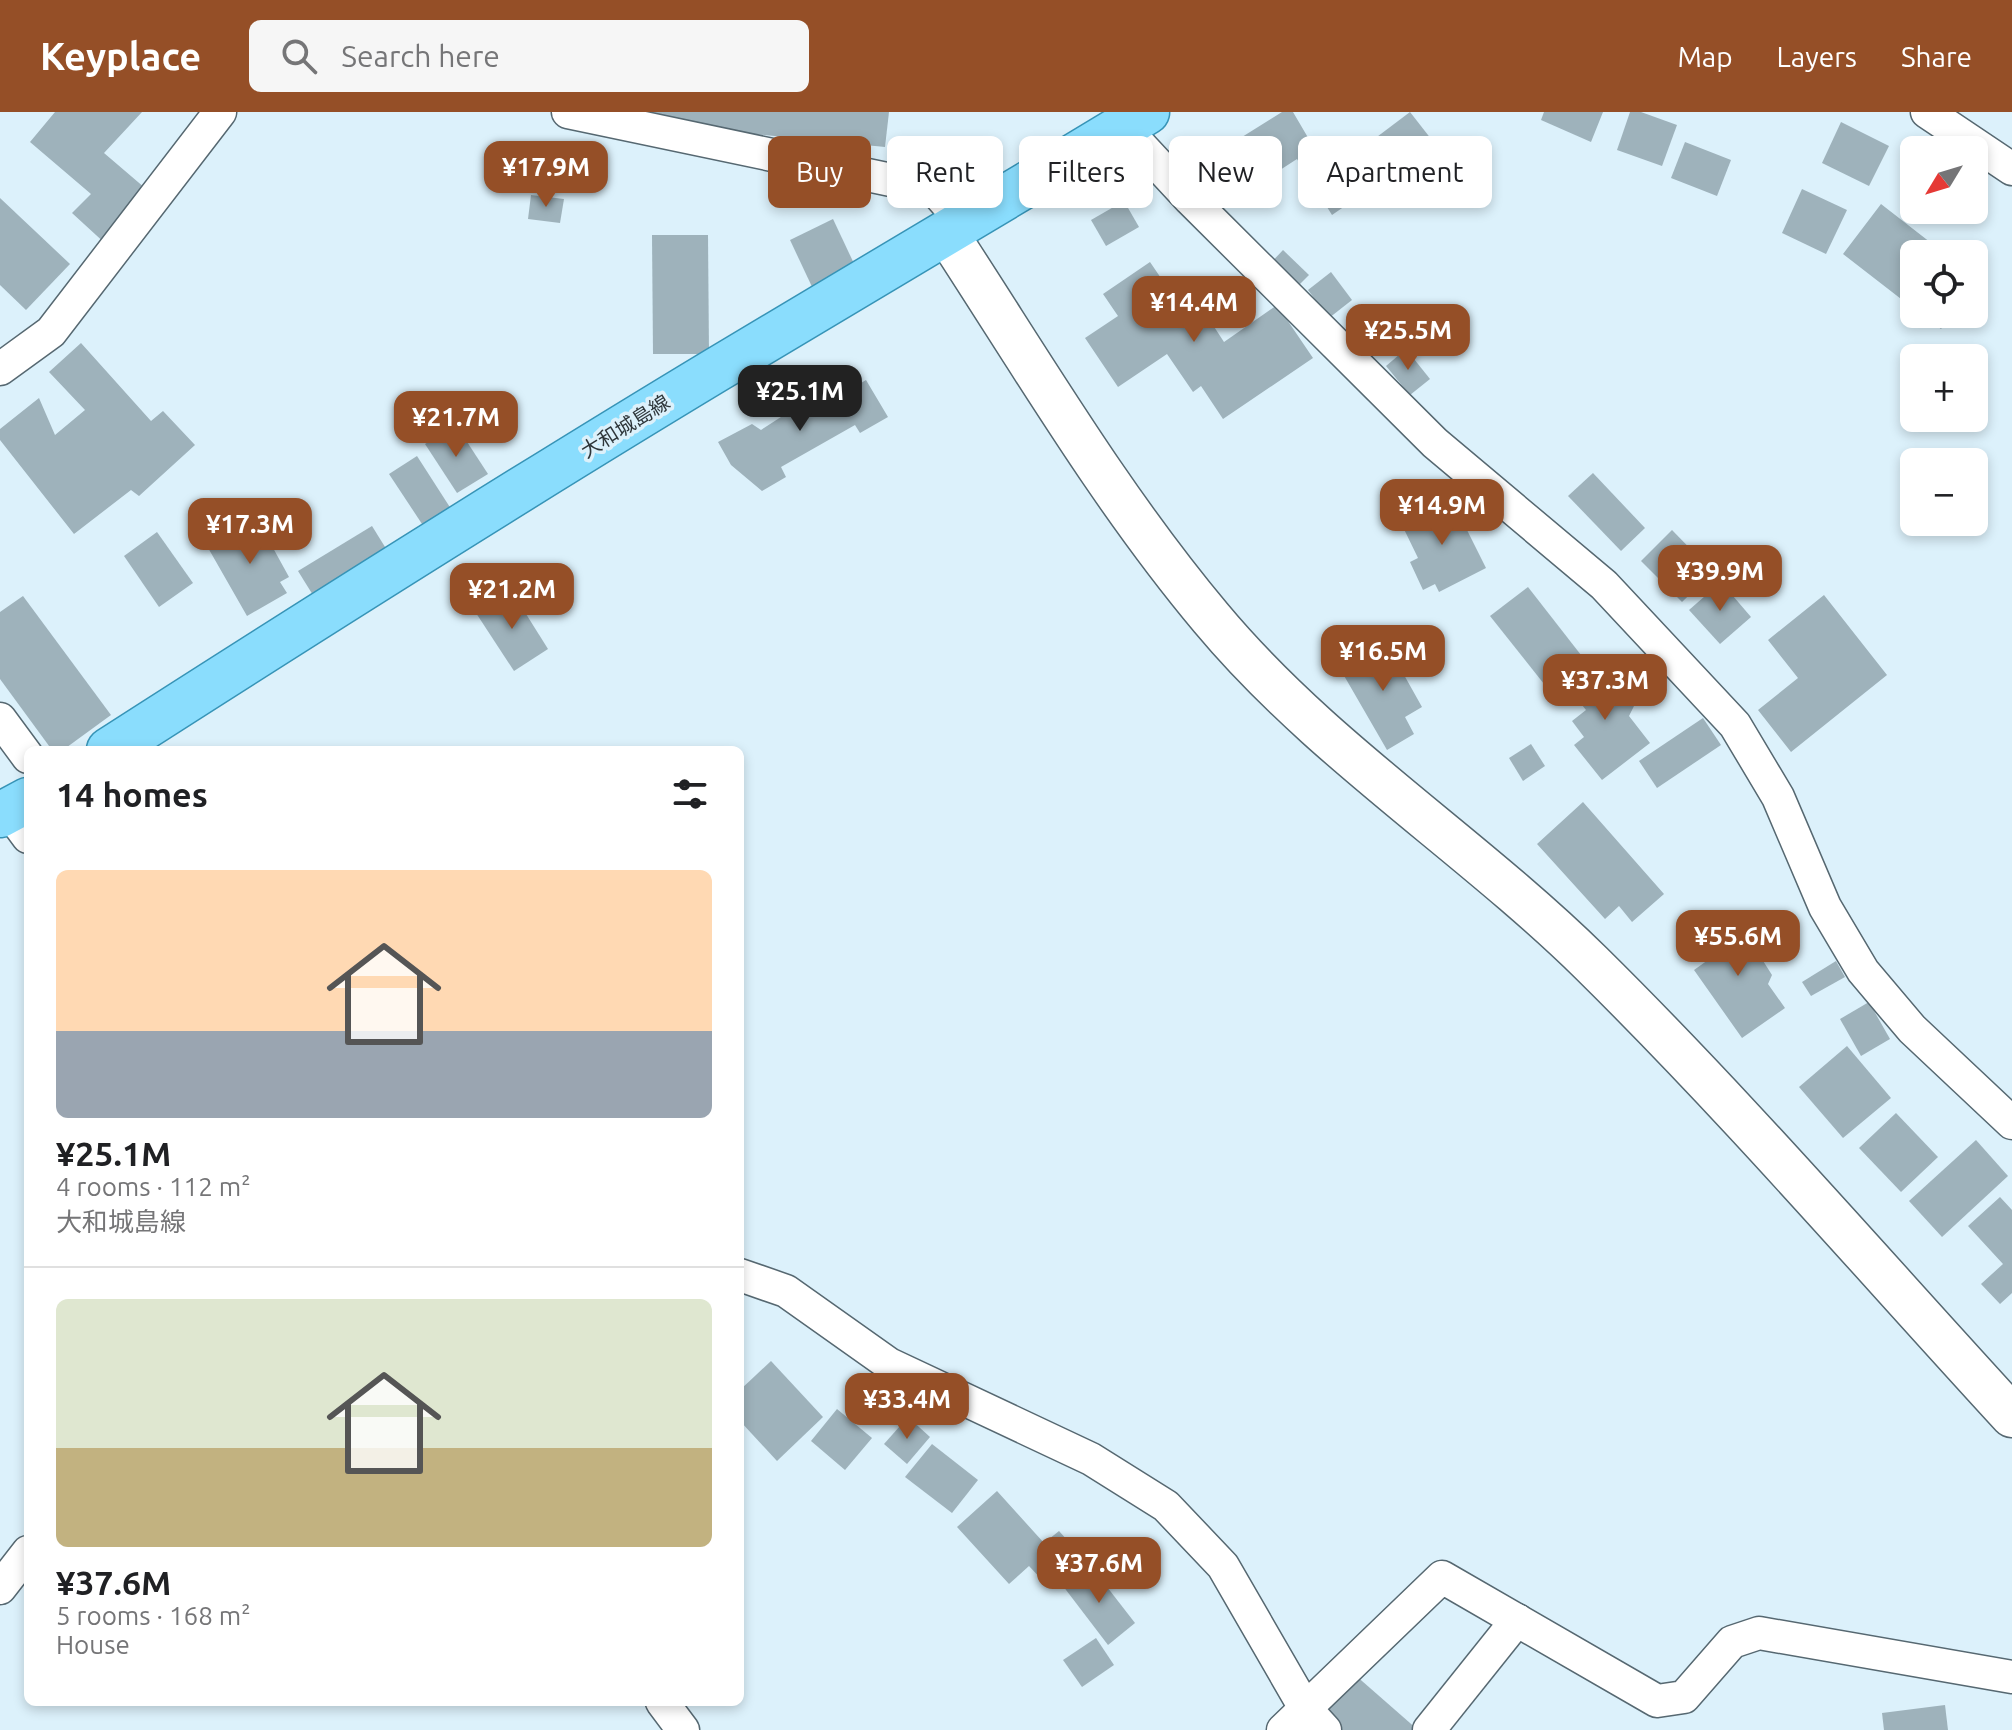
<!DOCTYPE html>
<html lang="en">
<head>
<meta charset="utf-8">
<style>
	body { margin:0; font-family:Ubuntu,"Noto Sans JP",sans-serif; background:#f6f6f6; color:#202124; height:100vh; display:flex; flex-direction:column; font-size:30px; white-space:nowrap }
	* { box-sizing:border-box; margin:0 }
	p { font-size:26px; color:#757577 }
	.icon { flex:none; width:44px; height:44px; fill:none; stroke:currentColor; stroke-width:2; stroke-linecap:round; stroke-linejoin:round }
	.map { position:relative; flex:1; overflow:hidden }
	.drawer { position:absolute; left:24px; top:634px; width:720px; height:960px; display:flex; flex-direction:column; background:#fff; border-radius:12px; box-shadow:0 4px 12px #0003 }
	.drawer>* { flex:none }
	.hud { position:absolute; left:768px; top:24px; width:760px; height:72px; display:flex; gap:16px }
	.needle { width:52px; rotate:232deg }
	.controls { position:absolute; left:1900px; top:24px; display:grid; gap:16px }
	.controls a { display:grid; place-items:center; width:88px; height:88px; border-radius:12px; background:#fff; box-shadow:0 4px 12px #0003; font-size:40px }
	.price { position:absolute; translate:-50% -68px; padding:0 18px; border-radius:16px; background:#954f27; color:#fff; font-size:26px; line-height:52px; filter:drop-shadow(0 2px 4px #0008) }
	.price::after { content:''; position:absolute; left:50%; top:48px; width:24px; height:18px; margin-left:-12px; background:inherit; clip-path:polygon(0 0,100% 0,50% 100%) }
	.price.current { background:#222; color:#fff }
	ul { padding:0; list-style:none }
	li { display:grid; align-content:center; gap:16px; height:424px; padding:0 32px }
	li+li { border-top:2px solid #e0e0e0 }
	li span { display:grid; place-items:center; height:248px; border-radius:12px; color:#555 }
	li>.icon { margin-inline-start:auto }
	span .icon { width:144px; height:144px; fill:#fffc; stroke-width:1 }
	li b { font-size:34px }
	h2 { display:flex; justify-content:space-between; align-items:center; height:96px; padding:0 32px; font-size:34px }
	.tag { padding:0 28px; border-radius:12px; background:#fff; box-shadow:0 4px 12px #0003; font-size:28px; line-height:72px }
	.tag.current { background:#954f27; color:#fff }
	header { display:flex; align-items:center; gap:48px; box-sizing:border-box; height:112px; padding:0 40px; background:#954f27; color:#fff }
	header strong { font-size:38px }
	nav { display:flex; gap:44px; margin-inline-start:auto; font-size:28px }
	.search { width:560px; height:72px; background:#f6f6f6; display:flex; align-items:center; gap:20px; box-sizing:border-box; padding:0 28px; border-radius:12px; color:#757577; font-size:30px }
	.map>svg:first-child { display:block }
	.building { fill:#9eb2bb }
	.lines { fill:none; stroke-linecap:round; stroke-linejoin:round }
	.minor-casing { stroke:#566871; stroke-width:35 }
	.tertiary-casing { stroke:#566871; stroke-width:45 }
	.primary-casing { stroke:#3794b7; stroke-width:47 }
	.minor { stroke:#fff; stroke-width:32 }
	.tertiary { stroke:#fff; stroke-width:42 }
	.primary { stroke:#8addfd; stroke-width:44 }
	.labels { text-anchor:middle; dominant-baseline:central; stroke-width:7; stroke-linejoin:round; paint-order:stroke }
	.street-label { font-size:20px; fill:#2e363a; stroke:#dcf1fb }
</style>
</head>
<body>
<header>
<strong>Keyplace</strong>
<div class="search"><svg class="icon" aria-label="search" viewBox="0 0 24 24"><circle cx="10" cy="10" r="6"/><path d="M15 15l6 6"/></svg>Search here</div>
<nav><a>Map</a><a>Layers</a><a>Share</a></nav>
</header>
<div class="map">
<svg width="2012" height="1618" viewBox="0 0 2012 1618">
	<rect width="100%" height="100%" fill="#dcf1fb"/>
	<g class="building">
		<polygon points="55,0 142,0 104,41 152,82 108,134 72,101 91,82 30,30"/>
		<polygon points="639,0 889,0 885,35 675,14"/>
		<polygon points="1282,0 1293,0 1334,70 1343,63 1358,85 1332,103 1297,47 1252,76 1226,35"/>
		<polygon points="1410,0 1435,32 1378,75 1353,43"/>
		<polygon points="1544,0 1603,0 1591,30 1541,8"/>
		<polygon points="1630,0 1641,0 1677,13 1662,54 1617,38"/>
		<polygon points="1841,10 1889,34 1869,74 1822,51"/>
		<polygon points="1685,30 1731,48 1717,84 1671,66"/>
		<polygon points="1802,77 1847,98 1826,142 1782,121"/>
		<polygon points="531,83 564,87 560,111 528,107"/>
		<polygon points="0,86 70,152 26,198 0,173"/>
		<polygon points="1124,89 1139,115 1106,134 1091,108"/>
		<polygon points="1881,92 1935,134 1929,142 1914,142 1914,197 1843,142"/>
		<polygon points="833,107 857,158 814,179 790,128"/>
		<polygon points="652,123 708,123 709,242 653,242"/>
		<polygon points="1283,138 1309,163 1292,180 1267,155"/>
		<polygon points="1150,150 1195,216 1209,207 1224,230 1277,193 1313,246 1223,307 1201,274 1193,280 1167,242 1118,275 1085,226 1118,204 1103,182"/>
		<polygon points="1331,160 1352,188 1329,206 1308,178"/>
		<polygon points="1921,202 1952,202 1941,217"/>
		<polygon points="81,231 151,309 163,299 195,333 139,384 131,378 74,422 0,328 0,317 39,286 55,323 85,298 49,260"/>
		<polygon points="1406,237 1430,267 1410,283 1386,254"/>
		<polygon points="866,268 888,305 860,321 855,313 781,355 786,365 762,379 731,353 718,330 752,312 761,318 829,274 839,284"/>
		<polygon points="456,313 488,362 457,381 425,332"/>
		<polygon points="417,344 453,400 426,418 389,362"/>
		<polygon points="1593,361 1645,416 1621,439 1568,384"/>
		<polygon points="1451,386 1486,456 1439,480 1435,472 1423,478 1410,450 1418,446 1401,411"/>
		<polygon points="256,405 289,465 280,470 287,481 247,504 207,434"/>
		<polygon points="372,414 390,443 316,488 298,459"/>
		<polygon points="1672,418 1713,460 1682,490 1641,449"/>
		<polygon points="157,420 193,471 159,495 124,444"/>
		<polygon points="1721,470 1751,505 1720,532 1689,498"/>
		<polygon points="1528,475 1581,543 1544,572 1490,504"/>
		<polygon points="511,478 548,537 514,559 476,501"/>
		<polygon points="1824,483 1887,563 1791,640 1758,598 1798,566 1768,528"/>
		<polygon points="23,484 111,603 63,638 52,638 0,567 0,500"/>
		<polygon points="1385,529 1422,595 1405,605 1414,622 1387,638 1339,555"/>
		<polygon points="1598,549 1634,594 1629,604 1650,631 1602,668 1574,633 1584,625 1572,609 1586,598 1566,573"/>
		<polygon points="1703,606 1721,633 1657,676 1639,649"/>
		<polygon points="1531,632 1545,654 1523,669 1509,646"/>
		<polygon points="1583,690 1664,782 1632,810 1619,794 1605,807 1537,732"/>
		<polygon points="1734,803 1772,863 1768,872 1785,896 1742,926 1694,858 1708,848 1702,831 1707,821"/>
		<polygon points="1836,849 1845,865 1811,884 1802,870"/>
		<polygon points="1869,890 1890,927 1861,944 1840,907"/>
		<polygon points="1847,934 1891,986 1843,1026 1799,975"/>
		<polygon points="1896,1001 1938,1045 1901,1080 1859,1036"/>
		<polygon points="1976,1028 2008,1064 1942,1125 1909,1089"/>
		<polygon points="2000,1085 2012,1098 2012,1181 2000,1192 1981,1172 2003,1152 1968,1114"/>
		<polygon points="771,1249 823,1305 777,1349 740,1309 740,1278"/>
		<polygon points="837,1297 872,1326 845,1358 811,1329"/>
		<polygon points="908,1305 930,1325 907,1352 884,1332"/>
		<polygon points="932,1332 978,1368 952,1401 905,1365"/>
		<polygon points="997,1379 1044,1431 1059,1419 1077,1439 1043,1469 1029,1454 1009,1472 957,1415"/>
		<polygon points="1090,1453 1135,1511 1108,1533 1063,1474"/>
		<polygon points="1096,1526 1114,1553 1082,1575 1063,1548"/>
		<polygon points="1354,1562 1418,1618 1335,1618 1318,1604"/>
		<polygon points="1945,1593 1948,1618 1884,1618 1882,1601"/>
	</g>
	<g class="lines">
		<g class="minor-casing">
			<g id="minor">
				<polyline points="568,0 934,77 964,111"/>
				<polyline points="1927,0 2012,57"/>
				<polyline points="1123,15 1190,87 1435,331 1604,473 1735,613 1778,685 1825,795 1863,859 1912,917 2012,1011"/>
				<polyline points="0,257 51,220 220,0"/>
				<polyline points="0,607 28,645"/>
				<polyline points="8,698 28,725"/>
				<polyline points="740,1163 786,1179 889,1252 1091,1347 1166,1394 1223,1454 1305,1596 1325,1618"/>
				<polyline points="0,1476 28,1440"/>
				<polyline points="662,1590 683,1618"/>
				<polyline points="1283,1618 1442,1465 1657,1589 1684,1585 1732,1530 1759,1521 2012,1565"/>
				<polyline points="1429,1618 1517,1508"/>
			</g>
		</g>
		<g class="tertiary-casing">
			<path id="tertiary" d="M947,122C1032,252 1111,387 1211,506C1321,638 1469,731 1591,851C1738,996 1873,1153 2012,1304"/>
		</g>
		<g class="primary-casing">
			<g id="primary">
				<path d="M109,638C310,509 512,381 716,258C860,172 1004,87 1147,0"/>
				<polyline points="0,703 28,688"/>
			</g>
		</g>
		<use href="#minor" class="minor"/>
		<use href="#tertiary" class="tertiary"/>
		<use href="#primary" class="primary"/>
	</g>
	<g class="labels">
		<g class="street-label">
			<text transform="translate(625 314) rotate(-32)">大和城島線</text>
		</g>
	</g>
</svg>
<div class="controls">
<a><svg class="needle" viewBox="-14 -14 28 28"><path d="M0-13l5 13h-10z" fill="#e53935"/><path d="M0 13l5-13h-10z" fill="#757577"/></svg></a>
<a><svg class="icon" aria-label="locate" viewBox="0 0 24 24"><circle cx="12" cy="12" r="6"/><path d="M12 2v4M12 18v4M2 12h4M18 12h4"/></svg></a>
<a>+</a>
<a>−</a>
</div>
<b class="price" style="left:546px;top:97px">¥17.9M</b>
<b class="price" style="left:1194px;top:232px">¥14.4M</b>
<b class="price" style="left:1408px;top:260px">¥25.5M</b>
<b class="price current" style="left:800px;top:321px">¥25.1M</b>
<b class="price" style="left:456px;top:347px">¥21.7M</b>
<b class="price" style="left:1442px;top:435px">¥14.9M</b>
<b class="price" style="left:250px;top:454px">¥17.3M</b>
<b class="price" style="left:1720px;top:501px">¥39.9M</b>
<b class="price" style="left:512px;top:519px">¥21.2M</b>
<b class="price" style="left:1383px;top:581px">¥16.5M</b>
<b class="price" style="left:1605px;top:610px">¥37.3M</b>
<b class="price" style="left:1738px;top:866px">¥55.6M</b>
<b class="price" style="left:907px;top:1329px">¥33.4M</b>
<b class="price" style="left:1099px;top:1493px">¥37.6M</b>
<div class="hud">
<a class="tag current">Buy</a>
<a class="tag">Rent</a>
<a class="tag">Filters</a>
<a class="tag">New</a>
<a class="tag">Apartment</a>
</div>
<section class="drawer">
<h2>14 homes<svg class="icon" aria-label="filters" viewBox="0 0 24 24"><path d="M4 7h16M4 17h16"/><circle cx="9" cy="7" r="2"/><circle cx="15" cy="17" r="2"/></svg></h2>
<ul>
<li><span style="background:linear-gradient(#ffd9b3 65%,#9aa5b1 0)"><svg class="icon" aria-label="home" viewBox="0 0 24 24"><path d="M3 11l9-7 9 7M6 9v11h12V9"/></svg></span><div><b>¥25.1M</b><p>4 rooms · 112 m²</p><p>大和城島線</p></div></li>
<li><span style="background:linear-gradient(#dfe7d0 60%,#c2b280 0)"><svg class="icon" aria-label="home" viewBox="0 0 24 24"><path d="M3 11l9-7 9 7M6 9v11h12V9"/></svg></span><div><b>¥37.6M</b><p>5 rooms · 168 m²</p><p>House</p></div></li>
</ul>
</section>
</div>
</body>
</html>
